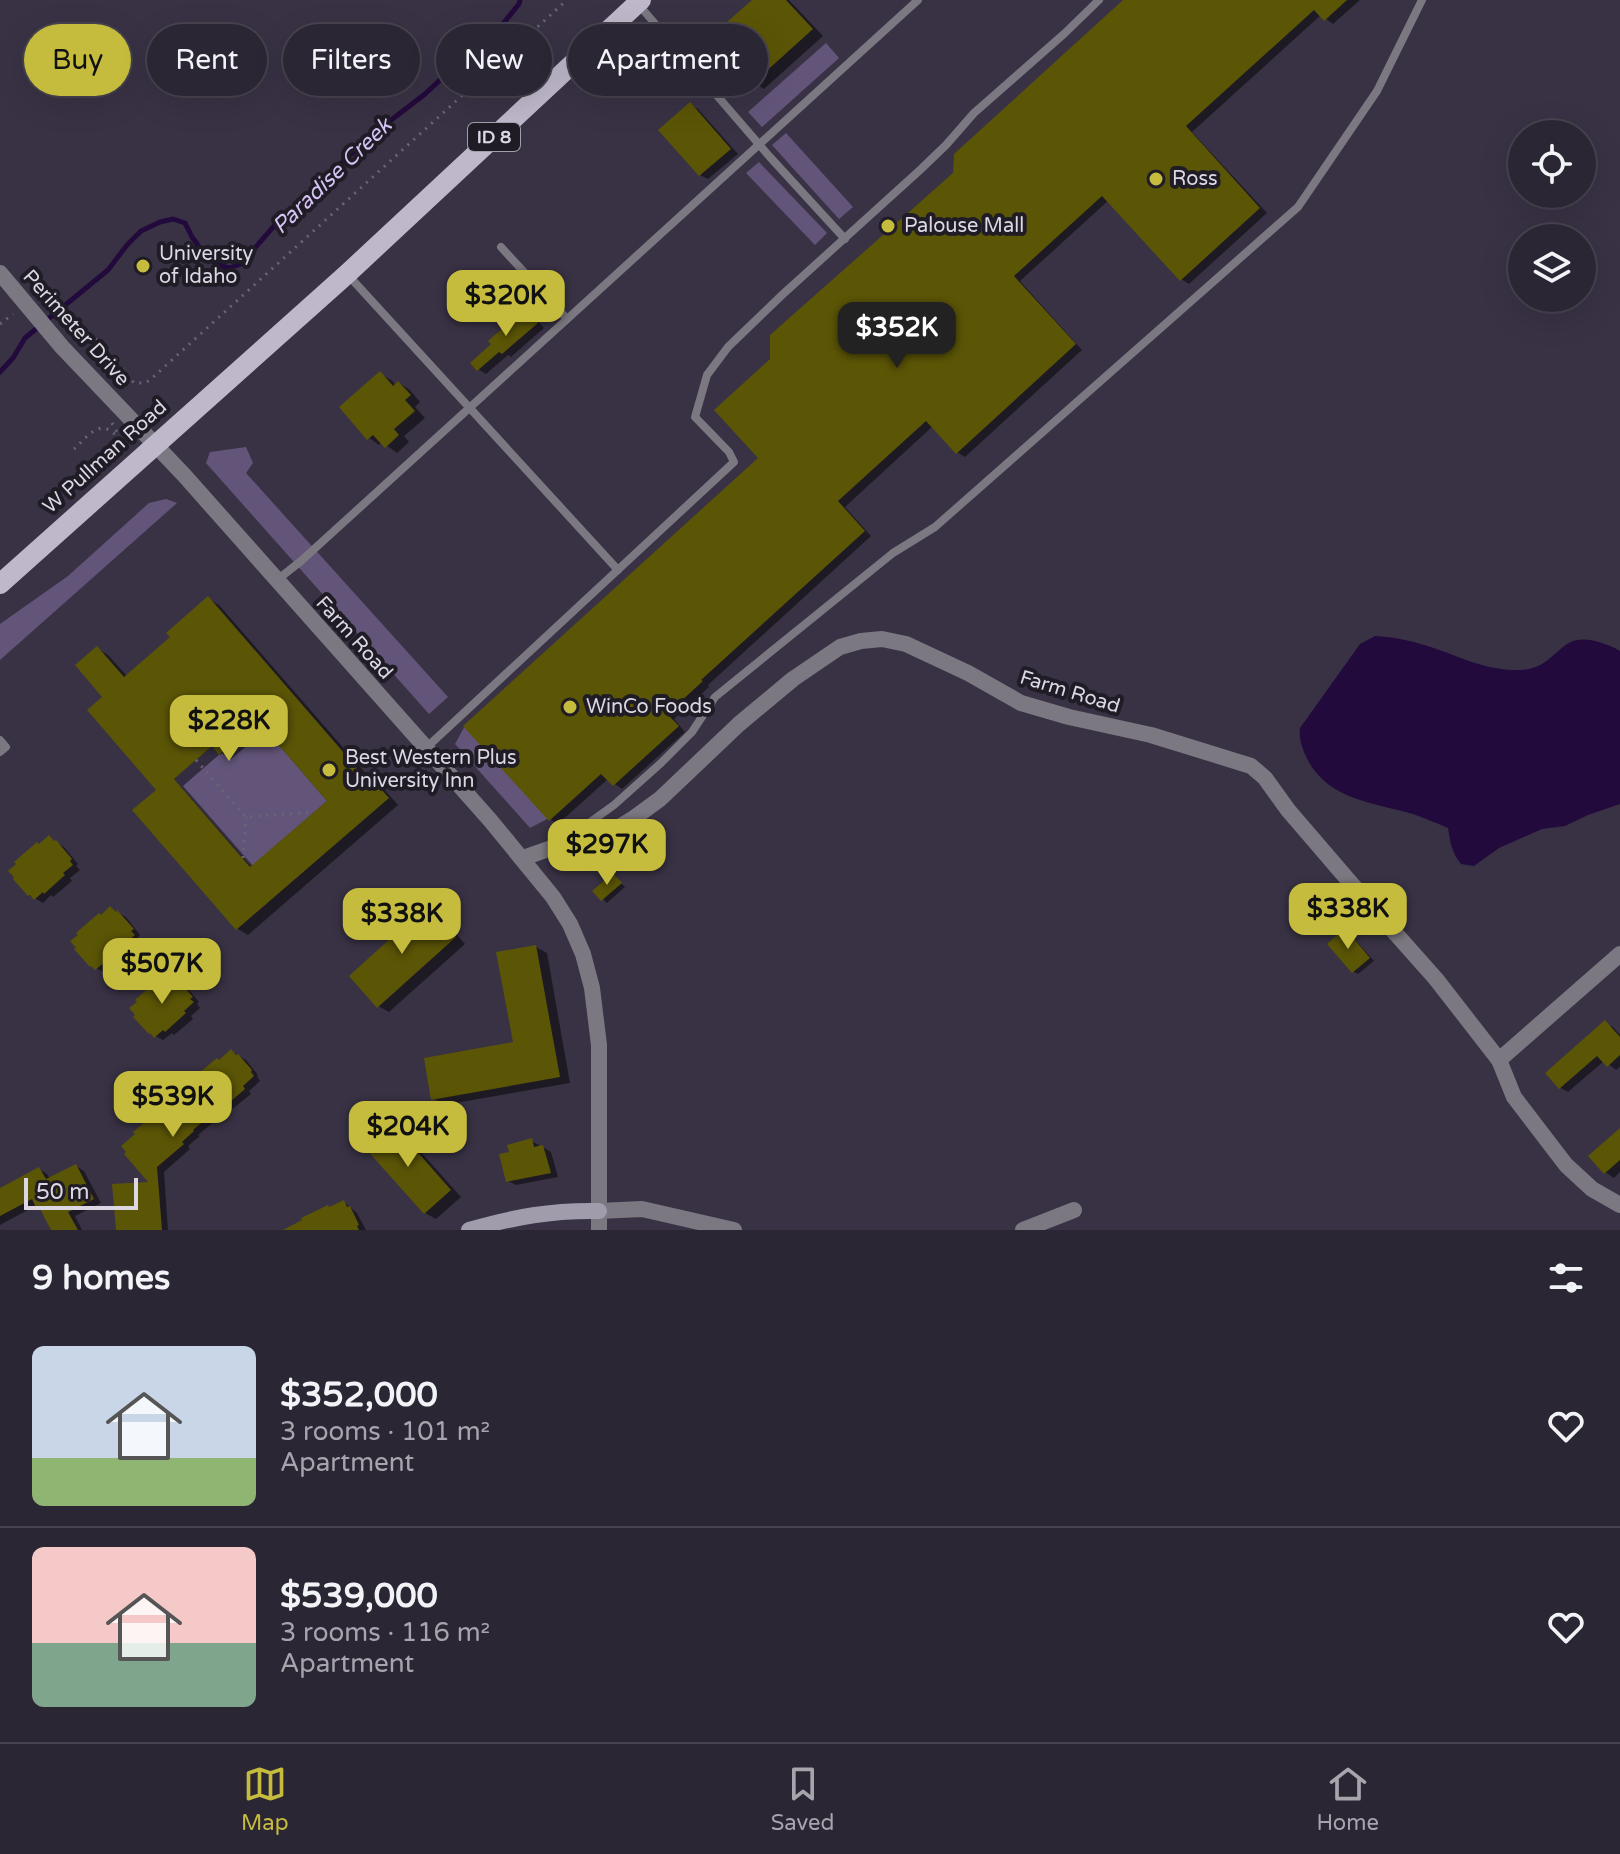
<!DOCTYPE html>
<html lang="en">
<head>
<meta charset="utf-8">
<style>
	body { margin:0; font-family:"Varela Round",sans-serif; background:#373240; color:#f1f3f6; height:100vh; display:flex; flex-direction:column; font-size:30px; white-space:nowrap }
	* { box-sizing:border-box; margin:0 }
	p { font-size:26px; color:#a6a5ac }
	.icon { flex:none; width:44px; height:44px; fill:none; stroke:currentColor; stroke-width:2; stroke-linecap:round; stroke-linejoin:round }
	.map { position:relative; height:1230px; overflow:hidden }
	.panel { display:flex; flex-direction:column; background:#2b2634; flex:1 }
	.panel>* { flex:none }
	.top-card { position:absolute; left:24px; top:24px; width:800px; height:72px; display:flex; gap:16px }
	.controls { position:absolute; left:1508px; top:120px; display:grid; gap:16px }
	.controls a { display:grid; place-items:center; width:88px; height:88px; border-radius:50%; background:#2b2634; box-shadow:0 8px 32px #0002,0 0 0 2px #47434f; font-size:40px }
	.scale { position:absolute; left:24px; bottom:20px; width:114px; box-sizing:border-box; padding-left:8px; border:4px solid #dcd7e3; border-top:0; font-size:22px; line-height:28px; white-space:nowrap; color:#dcd7e3; -webkit-text-stroke:6px #1f1c25; paint-order:stroke }
	.price { position:absolute; translate:-50% -68px; padding:0 18px; border-radius:16px; background:#c5bc3d; color:#111; font-size:26px; line-height:52px; filter:drop-shadow(0 2px 4px #0008) }
	.price::after { content:''; position:absolute; left:50%; top:48px; width:24px; height:18px; margin-left:-12px; background:inherit; clip-path:polygon(0 0,100% 0,50% 100%) }
	.price.active { background:#222; color:#fff }
	ul { padding:0; list-style:none }
	li { display:flex; align-items:center; gap:24px; height:200px; padding:0 32px }
	li+li { border-top:2px solid #47434f }
	li span { display:grid; place-items:center; flex:none; width:224px; height:160px; border-radius:12px; color:#555 }
	li>.icon { margin-inline-start:auto }
	span .icon { width:96px; height:96px; fill:#fffc; stroke-width:1 }
	li b { font-size:34px }
	h2 { display:flex; justify-content:space-between; align-items:center; height:96px; padding:0 32px; font-size:34px }
	.chip { padding:0 28px; border-radius:36px; background:#2b2634; box-shadow:0 8px 32px #0002,0 0 0 2px #47434f; font-size:28px; line-height:72px }
	.chip.active { background:#c5bc3d; color:#111 }
	.tabs { display:flex; justify-content:space-around; align-items:center; height:112px; border-top:2px solid #47434f; background:#2b2634; font-size:22px; color:#a6a5ac }
	.tabs a { display:grid; justify-items:center; gap:4px }
	.tabs .active { color:#c5bc3d }
	.map>svg:first-child { display:block }
	.green { fill:#63557a }
	.water { fill:#230a3c }
	.shadow { fill:#0007; fill-rule:evenodd }
	.lines { fill:none; stroke-linecap:round; stroke-linejoin:round }
	.stream { stroke:#230a3c; stroke-width:5 }
	.building { fill:#5b5506; fill-rule:evenodd }
	.path { stroke:#6b6475; stroke-width:3; stroke-dasharray:2 6; stroke-linecap:butt }
	.lane { stroke:#7b7881; stroke-width:8 }
	.street { stroke:#7b7881; stroke-width:16 }
	.secondary { stroke:#a19cab; stroke-width:16 }
	.primary { stroke:#bfb8cb; stroke-width:20 }
	.poi-dot { fill:#c5bc3d; stroke:#1f1c25; stroke-width:3 }
	.labels { text-anchor:middle; dominant-baseline:central; stroke-width:8; stroke-linejoin:round; paint-order:stroke }
	.shield { fill:#1f1c25; stroke:#a39faa; stroke-width:2 }
	.shield-label { font-size:18px; font-weight:bold; fill:#dcd7e3 }
	.poi-label { font-size:20px; fill:#dcd7e3; stroke:#1f1c25; text-anchor:start }
	.street-label { font-size:20px; fill:#dcd7e3; stroke:#1f1c25 }
	.water-label { font-size:22px; font-style:italic; fill:#d6c3f6; stroke:#1f1c25 }
</style>
</head>
<body>
<div class="map">
<svg width="1620" height="1230" viewBox="0 0 1620 1230">
	<rect width="100%" height="100%" fill="#393245"/>
	<g class="green">
		<polygon points="702,39 750,90 739,96 691,49"/>
		<polygon points="826,43 839,58 762,127 748,112"/>
		<polygon points="786,133 853,207 839,219 772,145"/>
		<polygon points="759,162 827,233 815,245 746,173"/>
		<polygon points="246,447 253,463 246,473 448,697 429,714 206,463 210,452"/>
		<polygon points="166,499 177,503 0,660 0,624 68,576 149,503"/>
		<polygon points="258,721 327,801 251,867 174,779 212,746 220,755"/>
		<polygon points="466,724 549,818 530,828 455,744"/>
	</g>
	<path class="water" d="M1375,636C1400,637 1424,644 1448,653C1471,662 1494,671 1520,670C1544,669 1549,657 1567,644C1582,634 1606,643 1620,651V804L1588,815L1565,826L1542,829L1499,848L1474,866L1461,864C1452,853 1450,842 1448,828C1436,823 1425,818 1413,814C1370,802 1323,799 1304,752C1301,743 1299,738 1300,728L1360,644Z"/>
	<g class="shadow">
		<polygon points="755,0 789,0 823,36 764,89 753,82"/>
		<polygon points="1126,0 1360,0 1333,24 1321,15 1192,132 1267,213 1189,284 1181,279 1109,200 1020,281 1082,350 965,457 957,452 933,426 845,507 871,536 708,685 709,687 674,719 685,732 622,789 608,779 558,824 551,820 761,458 772,359"/>
		<polygon points="690,105 698,109 738,154 708,179 700,175 661,130"/>
		<polygon points="525,311 533,315 544,328 511,357 508,355 486,374 478,369"/>
		<polygon points="380,374 391,380 396,385 399,383 410,390 420,402 415,407 425,418 404,436 409,442 397,453 382,442 379,445 369,438"/>
		<path d="M209,599L219,605L374,783L384,789L398,805L248,935L238,929L135,810L158,790L105,697L97,648L108,655L128,677L173,638ZM267,729L330,801L254,867L183,786L221,753L231,759Z"/>
		<polygon points="49,838 64,847 78,864 76,866 80,870 70,878 72,881 53,897 51,895 43,903 29,895 40,846"/>
		<polygon points="613,875 625,887 607,903 595,891"/>
		<polygon points="427,908 438,914 465,944 389,1012 378,1006"/>
		<polygon points="111,909 126,917 140,935 138,937 141,941 132,949 134,951 115,967 113,966 105,973 91,965 102,916"/>
		<polygon points="1345,931 1350,934 1374,961 1358,974 1354,972"/>
		<polygon points="536,947 547,953 570,1083 444,1105 433,1098 515,1044"/>
		<polygon points="170,976 185,985 199,1002 197,1004 200,1008 191,1016 193,1019 174,1035 172,1033 163,1040 150,1033 160,984"/>
		<polygon points="1605,1023 1613,1027 1620,1035 1620,1067 1616,1070 1604,1061 1568,1092 1561,1088 1548,1073"/>
		<polygon points="232,1052 246,1060 258,1075 257,1076 260,1081 249,1091 251,1094 231,1110 229,1109 198,1135 200,1136 188,1146 190,1149 164,1172 168,1230 117,1230 152,1184 159,1117"/>
		<polygon points="392,1126 403,1132 461,1197 436,1219 425,1213"/>
		<polygon points="1620,1131 1620,1172 1614,1178 1605,1172"/>
		<polygon points="531,1141 539,1145 540,1148 543,1147 551,1152 558,1177 516,1185 508,1181 511,1153"/>
		<polygon points="76,1166 84,1171 101,1203 75,1216 82,1230 54,1230 43,1209 37,1205 0,1225 0,1190 39,1169 47,1174 50,1179"/>
		<polygon points="344,1202 357,1213 366,1230 289,1230"/>
	</g>
	<g class="lines">
		<polyline class="stream" points="0,372 13,358 25,338 108,270 127,245 141,231 160,222 173,219 185,223 192,237 203,252 216,264 229,268 241,264 274,226 289,217 304,205 324,179 373,134 425,94 474,48 493,36 519,4 520,0"/>
	</g>
	<g class="building">
		<polygon points="752,0 786,0 813,29 752,84 709,38"/>
		<polygon points="1123,0 1347,0 1324,21 1314,10 1186,126 1260,208 1180,281 1102,196 1014,276 1076,344 956,454 926,421 838,501 865,531 701,680 703,681 667,714 679,726 613,786 601,774 549,821 463,726 758,458 714,410 770,359 770,335 953,173 954,154"/>
		<polygon points="690,102 731,149 699,176 658,130"/>
		<polygon points="525,308 538,323 502,354 499,352 477,371 470,363 491,344 488,341"/>
		<polygon points="380,371 393,386 398,381 411,395 405,400 415,411 394,429 399,435 385,448 373,435 367,440 339,407"/>
		<path d="M208,596L370,783L373,780L389,798L236,930L132,810L156,790L87,710L102,697L75,665L97,646L124,677L170,637L166,633ZM258,721L327,801L250,867L174,779L212,746L219,755Z"/>
		<polygon points="49,835 54,841 56,840 72,859 70,861 73,865 63,873 65,875 44,894 43,892 34,900 30,895 28,896 13,879 14,877 8,871 16,864 14,862 37,842 39,844"/>
		<polygon points="613,873 622,883 601,901 592,891"/>
		<polygon points="427,905 456,937 377,1008 349,976"/>
		<polygon points="110,906 116,912 117,910 134,929 131,931 135,935 125,944 127,946 106,964 104,963 95,970 91,966 90,967 74,949 76,948 70,941 78,935 76,933 99,913 101,915"/>
		<polygon points="1345,928 1370,958 1352,973 1327,944"/>
		<polygon points="536,945 560,1077 431,1100 424,1058 513,1042 496,952"/>
		<polygon points="169,973 175,979 176,978 193,997 190,999 194,1002 184,1011 186,1013 165,1032 163,1030 154,1038 150,1033 149,1034 133,1017 135,1015 129,1008 137,1002 135,1000 158,980 160,982"/>
		<polygon points="1605,1020 1620,1037 1620,1055 1607,1067 1597,1056 1559,1089 1545,1073"/>
		<polygon points="231,1049 236,1055 238,1054 252,1070 251,1072 254,1076 243,1086 245,1089 223,1108 221,1106 193,1130 194,1131 182,1142 184,1144 157,1167 162,1230 116,1230 112,1184 148,1182 124,1154 126,1152 121,1146 135,1134 133,1132 156,1113 158,1115 184,1094 182,1091 196,1079 194,1077 217,1058 219,1060"/>
		<polygon points="392,1123 451,1190 424,1214 365,1148"/>
		<polygon points="1620,1128 1620,1160 1604,1174 1588,1156"/>
		<polygon points="532,1138 534,1147 543,1145 551,1173 506,1182 499,1154 509,1152 507,1145"/>
		<polygon points="76,1164 94,1199 68,1212 78,1230 51,1230 39,1207 36,1208 32,1199 0,1216 0,1188 39,1167 46,1179"/>
		<polygon points="344,1200 347,1207 350,1206 359,1225 357,1226 359,1230 283,1230 302,1220 301,1218 328,1205 329,1207"/>
	</g>
	<g class="lines">
		<g class="path">
			<polyline points="41,301 51,297 75,322 105,347 134,383 145,383 150,380 567,0"/>
			<polyline points="0,324 13,314"/>
			<polyline points="112,423 119,436"/>
			<path d="M74,449C82,442 95,424 107,429C111,431 114,434 119,436"/>
			<polyline points="196,760 246,817 314,812"/>
			<polyline points="243,858 246,817"/>
		</g>
		<g class="lane">
			<polyline points="638,4 769,156 845,239"/>
			<polyline points="501,247 567,319"/>
			<polyline points="348,275 618,570"/>
			<polyline points="277,580 301,561 918,0"/>
			<polyline points="0,740 6,747 0,752"/>
			<polyline points="426,748 734,462 729,452 695,417 707,375 728,347 782,295 920,170 946,145 974,113 1065,33 1099,0"/>
			<polyline points="564,841 614,805 661,763 692,732 715,697 893,553 935,527 1298,207 1377,91 1422,0"/>
		</g>
		<g class="street">
			<polyline points="0,273 62,347 184,475 490,820 553,897 570,924 583,954 592,988 599,1045 599,1230"/>
			<polyline points="523,858 557,846 604,836 634,818 660,799 739,724 793,679 840,647 861,641 882,639 906,644 968,673 1021,703 1069,717 1151,735 1251,766 1265,778 1288,810 1349,881 1436,979 1499,1060"/>
			<polyline points="1620,954 1499,1060 1514,1097 1566,1165 1592,1189 1620,1205"/>
			<polyline points="599,1211 642,1209 734,1230"/>
			<polyline points="1023,1230 1074,1210"/>
		</g>
		<path class="secondary" d="M469,1230C514,1217 552,1210 599,1211"/>
		<polyline class="primary" points="0,584 347,274 641,0"/>
	</g>
	<g class="poi-dot">
		<circle cx="1156" cy="179" r="8"/>
		<circle cx="888" cy="226" r="8"/>
		<circle cx="143" cy="266" r="8"/>
		<circle cx="570" cy="707" r="8"/>
		<circle cx="329" cy="770" r="8"/>
	</g>
	<g class="labels">
		<rect class="shield" x="468" y="123" width="52" height="28" rx="6"/>
		<g class="shield-label">
			<text x="494" y="137">ID 8</text>
		</g>
		<g class="poi-label">
			<text x="1172" y="179">Ross</text>
			<text x="904" y="226">Palouse Mall</text>
			<text x="159" y="254">University<tspan x="159" dy="23">of Idaho</tspan></text>
			<text x="586" y="707">WinCo Foods</text>
			<text x="345" y="758">Best Western Plus<tspan x="345" dy="23">University Inn</tspan></text>
		</g>
		<g class="street-label">
			<text transform="translate(76 328) rotate(48)">Perimeter Drive</text>
			<text transform="translate(105 457) rotate(-42)">W Pullman Road</text>
			<text transform="translate(354 638) rotate(48)">Farm Road</text>
			<text transform="translate(1070 692) rotate(17)">Farm Road</text>
		</g>
		<g class="water-label">
			<text transform="translate(332 176) rotate(-44)">Paradise Creek</text>
		</g>
	</g>
</svg>
<div class="controls">
<a><svg class="icon" aria-label="locate" viewBox="0 0 24 24"><circle cx="12" cy="12" r="6"/><path d="M12 2v4M12 18v4M2 12h4M18 12h4"/></svg></a>
<a><svg class="icon" aria-label="layers" viewBox="0 0 24 24"><path d="M12 4l9 5-9 5-9-5zM3 14l9 5 9-5"/></svg></a>
</div>
<div class="scale">50 m</div>
<b class="price" style="left:506px;top:338px">$320K</b>
<b class="price active" style="left:897px;top:370px">$352K</b>
<b class="price" style="left:229px;top:763px">$228K</b>
<b class="price" style="left:607px;top:887px">$297K</b>
<b class="price" style="left:1348px;top:951px">$338K</b>
<b class="price" style="left:402px;top:956px">$338K</b>
<b class="price" style="left:162px;top:1006px">$507K</b>
<b class="price" style="left:173px;top:1139px">$539K</b>
<b class="price" style="left:408px;top:1169px">$204K</b>
<div class="top-card">
<a class="chip active">Buy</a>
<a class="chip">Rent</a>
<a class="chip">Filters</a>
<a class="chip">New</a>
<a class="chip">Apartment</a>
</div>
</div>
<section class="panel">
<h2>9 homes<svg class="icon" aria-label="filters" viewBox="0 0 24 24"><path d="M4 7h16M4 17h16"/><circle cx="9" cy="7" r="2"/><circle cx="15" cy="17" r="2"/></svg></h2>
<ul>
<li><span style="background:linear-gradient(#c9d6e8 70%,#8fb573 0)"><svg class="icon" aria-label="home" viewBox="0 0 24 24"><path d="M3 11l9-7 9 7M6 9v11h12V9"/></svg></span><div><b>$352,000</b><p>3 rooms · 101 m²</p><p>Apartment</p></div><svg class="icon" aria-label="heart" viewBox="0 0 24 24"><path d="M12 20l-8-8c-3-5 5-10 8-4 3-6 11-1 8 4z"/></svg></li>
<li><span style="background:linear-gradient(#f6c9c9 60%,#7fa58c 0)"><svg class="icon" aria-label="home" viewBox="0 0 24 24"><path d="M3 11l9-7 9 7M6 9v11h12V9"/></svg></span><div><b>$539,000</b><p>3 rooms · 116 m²</p><p>Apartment</p></div><svg class="icon" aria-label="heart" viewBox="0 0 24 24"><path d="M12 20l-8-8c-3-5 5-10 8-4 3-6 11-1 8 4z"/></svg></li>
</ul>
</section>
<nav class="tabs">
<a class="active"><svg class="icon" aria-label="map" viewBox="0 0 24 24"><path d="M3 6l6-2 6 2 6-2v14l-6 2-6-2-6 2zM9 4v14M15 6v14"/></svg>Map</a>
<a><svg class="icon" aria-label="saved" viewBox="0 0 24 24"><path d="M7 4h10v16l-5-4-5 4z"/></svg>Saved</a>
<a><svg class="icon" aria-label="home" viewBox="0 0 24 24"><path d="M3 11l9-7 9 7M6 9v11h12V9"/></svg>Home</a>
</nav>
</body>
</html>
